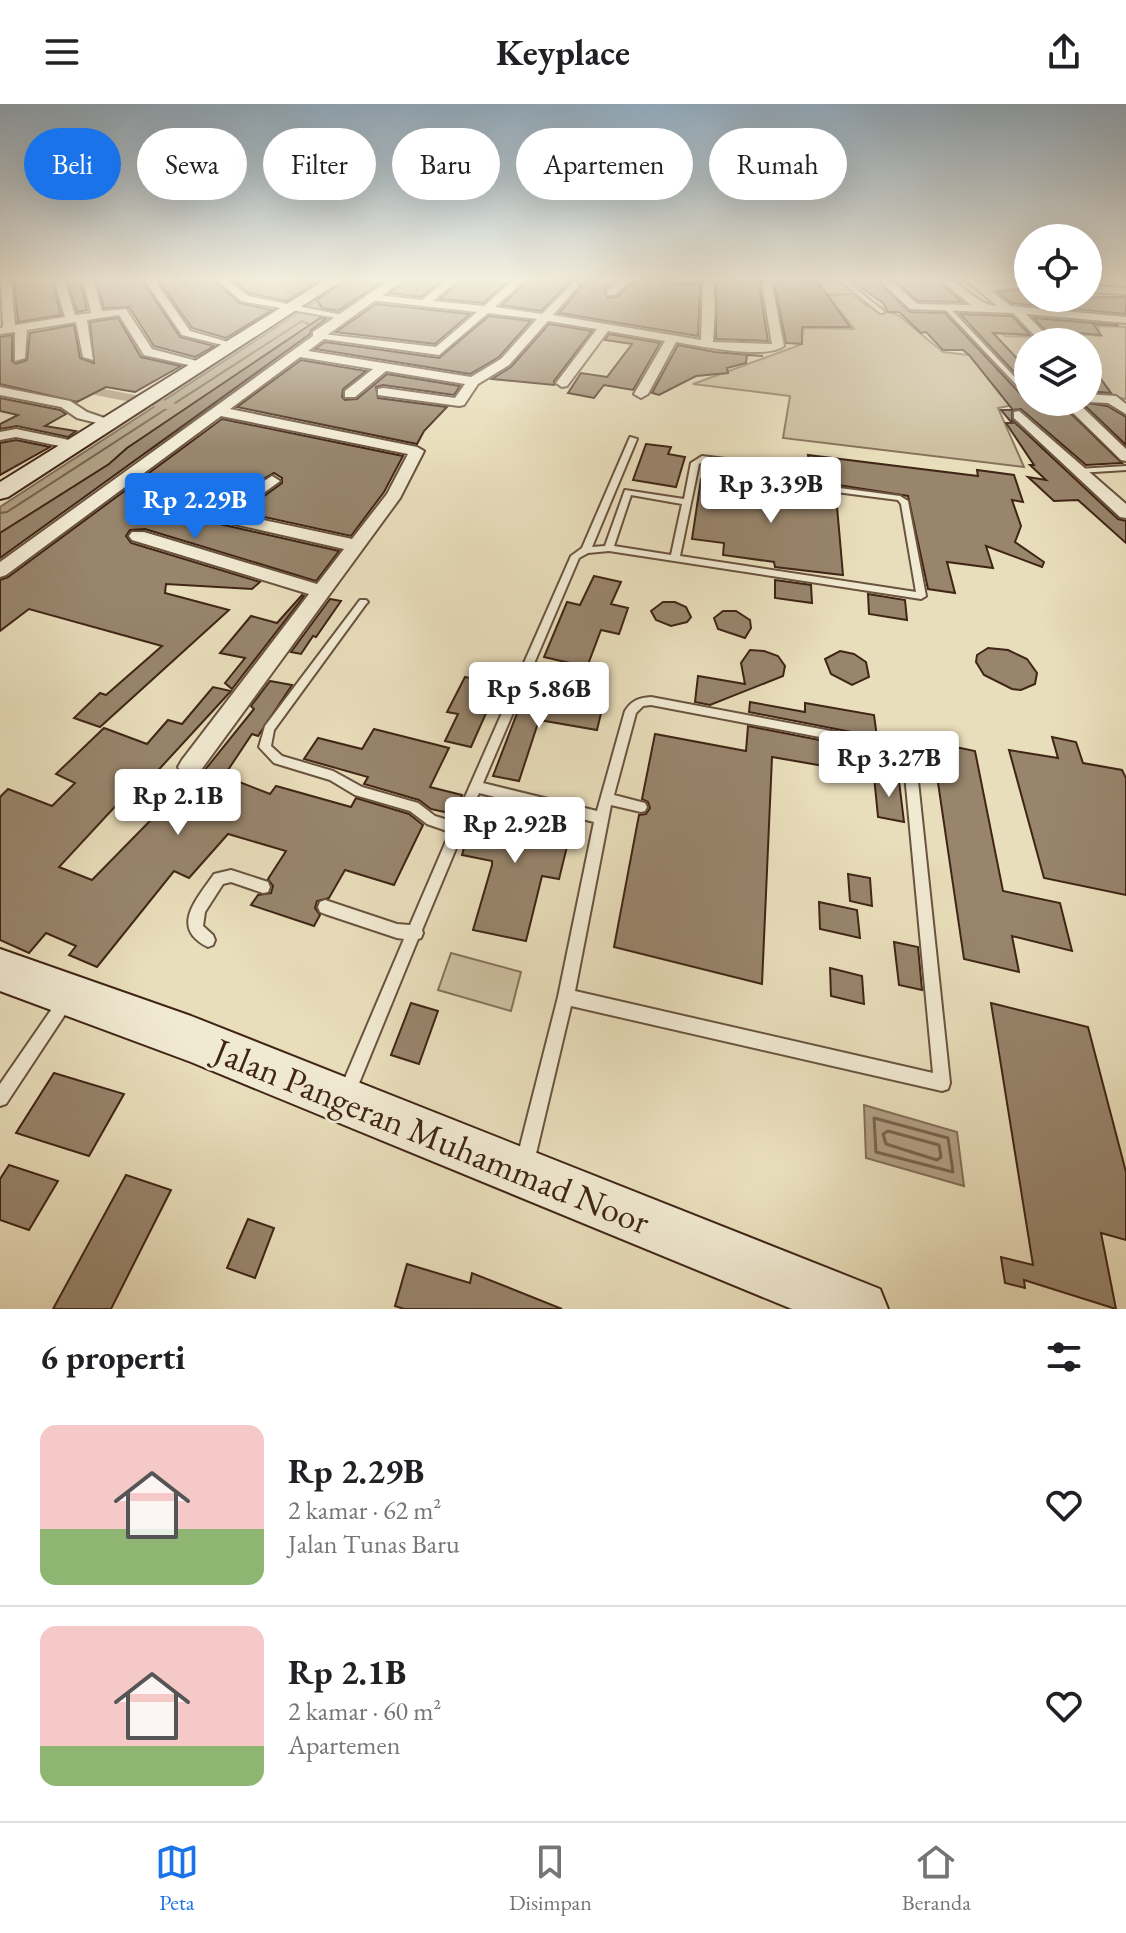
<!DOCTYPE html>
<html lang="id">
<head>
<meta charset="utf-8">
<style>
	body { margin:0; font-family:"EB Garamond",serif; background:#f6f6f6; color:#202124; height:100vh; display:flex; flex-direction:column; font-size:30px; white-space:nowrap }
	* { box-sizing:border-box; margin:0 }
	p { font-size:26px; color:#757577 }
	.icon { flex:none; width:44px; height:44px; fill:none; stroke:currentColor; stroke-width:2; stroke-linecap:round; stroke-linejoin:round }
	.map { position:relative; height:1205px; overflow:hidden }
	.sheet { display:flex; flex-direction:column; background:#fff; flex:1 }
	.sheet>* { flex:none }
	.top-card { position:absolute; left:24px; top:24px; width:1078px; height:72px; display:flex; gap:16px }
	.fabs { position:absolute; left:1014px; top:120px; display:grid; gap:16px }
	.fabs a { display:grid; place-items:center; width:88px; height:88px; border-radius:50%; background:#fff; box-shadow:0 8px 32px #0002; font-size:40px }
	.price { position:absolute; translate:-50% -68px; padding:0 18px; border-radius:8px; background:#fff; color:#222; font-size:26px; line-height:52px; filter:drop-shadow(0 2px 4px #0008) }
	.price::after { content:''; position:absolute; left:50%; top:48px; width:24px; height:18px; margin-left:-12px; background:inherit; clip-path:polygon(0 0,100% 0,50% 100%) }
	.price.selected { background:#1a73e8; color:#fff }
	ul { padding:0; list-style:none }
	li { display:flex; align-items:center; gap:24px; height:200px; padding:0 40px }
	li+li { border-top:2px solid #e0e0e0 }
	li span { display:grid; place-items:center; flex:none; width:224px; height:160px; border-radius:16px; color:#555 }
	li>.icon { margin-inline-start:auto }
	span .icon { width:96px; height:96px; fill:#fffc; stroke-width:1 }
	li b { font-size:34px }
	h2 { display:flex; justify-content:space-between; align-items:center; height:96px; padding:0 40px; font-size:34px }
	.pill { padding:0 28px; border-radius:36px; background:#fff; box-shadow:0 8px 32px #0002; font-size:28px; line-height:72px }
	.pill.selected { background:#1a73e8; color:#fff }
	header { display:flex; justify-content:space-between; align-items:center; height:104px; padding:0 40px; background:#fff; font-size:36px; font-weight:700 }
	.tabs { display:flex; justify-content:space-around; align-items:center; height:112px; border-top:2px solid #e0e0e0; background:#fff; font-size:22px; color:#757577 }
	.tabs a { display:grid; justify-items:center; gap:4px }
	.tabs .selected { color:#1a73e8 }
	.map>svg:first-child { display:block }
	.green { fill:#ccbf9f; stroke:#86725a; stroke-width:2 }
	.water { fill:#b09f83; stroke:#836e57; stroke-width:2 }
	.lines { fill:none; stroke-linecap:round; stroke-linejoin:round }
	.shore-far1 { stroke:#78624c; stroke-width:2 }
	.shore { stroke:#78624c; stroke-width:3 }
	.canal { fill:#b09f83; fill-rule:evenodd }
	.building { fill:#98856c; stroke:#402516; stroke-width:2 }
	.service-casing { stroke:#6a533f; stroke-width:4 }
	.minor-casing { stroke:#6a533f; stroke-width:4 }
	.tertiary-casing { stroke:#6a533f; stroke-width:4 }
	.secondary-casing { stroke:#402516; stroke-width:4 }
	.service { fill:#f1ead3; fill-rule:evenodd }
	.minor { fill:#f1ead3; fill-rule:evenodd }
	.tertiary { fill:#f1ead3; fill-rule:evenodd }
	.secondary { fill:#f1ead3; fill-rule:evenodd }
	.labels { text-anchor:middle; dominant-baseline:central; stroke-width:6; stroke-linejoin:round; paint-order:stroke }
	.near-street-label { font-size:36px; fill:#402516; stroke:#f1ead3 }
</style>
</head>
<body>
<header><svg class="icon" aria-label="menu" viewBox="0 0 24 24"><path d="M4 6h16M4 12h16M4 18h16"/></svg>Keyplace<svg class="icon" aria-label="share" viewBox="0 0 24 24"><path d="M12 15V3M7 8l5-5 5 5M5 13v7h14v-7"/></svg></header>
<div class="map">
<svg width="1126" height="1205" viewBox="0 0 1126 1205">
	<rect width="100%" height="100%" fill="#e9debb"/>
	<filter id="stains"><feTurbulence type="fractalNoise" baseFrequency=".0025" numOctaves="4"/><feColorMatrix values="0 0 0 0 .2 0 0 0 0 .09 0 0 0 0 .02 0 0 0 .5 -.17"/></filter>
	<radialGradient id="worn" r=".72"><stop offset=".6" stop-color="#630" stop-opacity="0"/><stop offset="1" stop-color="#630" stop-opacity=".3"/></radialGradient>
	<g class="green">
		<polygon points="852,190 867,202 898,211 943,248 986,253 970,228 992,227 990,215 1019,216 1031,225 999,224 1005,232 1035,233 1047,238 1028,238 1029,298 998,304 1024,363 783,334 790,292 693,280 800,241 804,224 854,225 828,191"/>
		<polygon points="1097,222 1126,223 1126,295 1094,290 1088,286 1088,238 1071,238 1062,229 1101,232"/>
		<polygon points="451,849 521,868 511,907 438,886"/>
	</g>
	<g class="water">
		<polygon points="350,175 385,175 327,211 309,233 285,252 0,450 0,403"/>
		<polygon points="864,1001 957,1028 964,1082 866,1054"/>
	</g>
	<g class="lines">
		<polyline class="shore-far1" points="0,409 7,408 302,217 308,220"/>
		<g class="shore">
			<polygon points="874,1014 948,1034 953,1068 876,1048"/>
			<polygon points="888,1027 939,1041 941,1053 937,1056 886,1040 883,1030"/>
		</g>
		<polygon class="canal" points="0,254 63,262 104,285 172,298 179,302 172,306 95,291 56,268 0,262"/>
	</g>
	<g class="building">
		<polygon points="14,175 51,175 61,211 18,218"/>
		<polygon points="67,175 85,175 81,180 87,206 77,208"/>
		<polygon points="93,175 141,175 180,233 214,242 195,253 154,242 129,203 104,204 97,178"/>
		<polygon points="157,175 213,175 239,199 272,206 226,234 192,224"/>
		<polygon points="231,175 322,175 286,197 249,189"/>
		<polygon points="347,175 386,175 338,207 322,204 317,196"/>
		<polygon points="408,175 444,175 421,193 390,189"/>
		<polygon points="462,175 511,175 483,199 440,195"/>
		<polygon points="529,175 573,175 541,207 502,201"/>
		<polygon points="577,175 618,175 605,185 607,194 617,193 636,175 665,175 662,179 700,180 698,232 559,209 582,182"/>
		<polygon points="749,175 762,176 759,180 768,237 716,235 716,177"/>
		<polygon points="849,175 875,175 910,208 945,209 1028,298 1059,298 1122,359 1086,361 1021,305 1013,306 969,251 963,246 943,246 926,228 921,229 899,208 888,208 883,199"/>
		<polygon points="893,175 936,175 962,198 918,197"/>
		<polygon points="780,176 817,177 850,223 802,223 802,240 786,239 775,182"/>
		<polygon points="1028,185 1028,194 1126,193 1126,210 1012,199 998,188"/>
		<polygon points="376,200 470,210 435,240 336,228"/>
		<polygon points="960,210 1012,212 1030,231 993,229 1028,266 1028,283"/>
		<polygon points="489,212 531,217 499,253 470,270 315,245 325,238 439,254"/>
		<polygon points="118,214 141,253 181,262 135,288 106,283 77,298 0,280 0,233 12,231 12,257 16,260 27,256 30,229 74,221 80,254 94,259 90,218"/>
		<polygon points="320,214 326,215 311,226 310,230 0,454 0,429 109,360 127,344"/>
		<polygon points="1034,214 1118,221 1118,222 1093,220 1101,231 1068,228 1080,238 1056,238"/>
		<polygon points="549,220 592,227 554,277 554,281 492,275 511,263"/>
		<polygon points="609,230 660,239 633,286 604,281 594,294 568,289 581,269 607,273 632,240 605,236"/>
		<polygon points="678,241 715,248 763,252 747,251 746,259 727,264 728,269 696,272 659,291 652,289"/>
		<polygon points="301,256 366,267 343,285 342,293 345,296 357,295 387,270 460,282 454,291 383,281 376,283 378,294 447,303 424,327 417,340 237,303"/>
		<polygon points="1088,257 1111,289 1088,287"/>
		<polygon points="0,294 60,306 66,310 45,322 76,327 68,333 17,322 0,325 0,320 18,311 0,307"/>
		<polygon points="1081,298 1107,302 1126,313 1126,341"/>
		<polygon points="1001,306 1012,306 1012,316 1118,415 1126,417 1126,439 1078,396 1054,397 1028,373 1046,376 1030,361 1034,361 1006,319 1012,319"/>
		<polygon points="222,315 403,352 384,388 351,432 191,397 200,389 252,401 282,379 282,374 274,369 246,385 188,376 162,399 162,404 171,409 339,447 316,477 145,425 130,426 126,432 131,439 260,478 252,485 166,480 165,489 229,506 100,623 74,614 100,589 106,591 162,542 29,505 0,527 0,476 8,473"/>
		<polygon points="16,336 50,343 0,371 0,339"/>
		<polygon points="646,340 671,343 668,350 685,353 676,383 633,376"/>
		<polygon points="808,351 978,372 977,366 1014,371 1023,398 1012,396 1021,422 1015,438 1044,458 1042,463 986,442 993,464 947,458 955,489 928,485 908,392 812,377"/>
		<polygon points="701,375 836,391 843,471 775,463 774,458 723,451 724,439 692,435"/>
		<polygon points="594,472 621,478 611,500 628,504 619,530 601,526 587,563 544,553 567,498 580,501"/>
		<polygon points="775,476 811,481 812,499 775,494"/>
		<polygon points="868,490 905,496 907,516 869,510"/>
		<polygon points="302,491 304,492 232,585 225,579 245,554 220,549 251,512 277,519"/>
		<polygon points="330,495 341,497 316,533 313,532 301,550 291,548"/>
		<polygon points="663,498 675,498 686,503 691,513 687,518 671,522 656,516 651,507"/>
		<polygon points="723,507 736,507 750,516 751,524 745,534 718,525 714,514"/>
		<polygon points="988,544 1008,546 1027,555 1037,569 1035,580 1021,586 1012,585 984,571 976,558 977,551"/>
		<polygon points="750,546 764,547 778,552 785,562 783,572 710,601 695,598 698,572 745,580 741,559"/>
		<polygon points="840,547 854,550 866,558 869,573 852,581 831,570 825,555"/>
		<polygon points="465,573 484,577 480,585 495,589 471,643 445,637 458,610 447,608"/>
		<polygon points="270,577 292,581 258,632 252,630 224,672 270,690 276,682 351,703 356,694 409,710 423,721 394,781 345,766 329,794 317,797 315,804 320,811 314,822 251,801 258,791 271,789 273,782 268,775 286,747 228,730 189,774 174,767 97,863 69,851 76,842 46,829 29,849 0,836 0,693 8,685 52,702 75,679 56,670 104,624 147,640 168,616 182,620 213,583 231,587 129,698 122,695 59,763 92,776 190,676 200,672 254,605 251,602"/>
		<polygon points="524,591 602,605 597,626 539,616 519,677 493,672"/>
		<polygon points="750,598 805,608 805,599 874,611 877,633 749,608"/>
		<polygon points="748,622 845,641 847,666 772,653 762,880 614,843 639,711 646,710 650,704 648,698 642,695 655,630 746,647"/>
		<polygon points="374,625 449,644 430,683 462,691 454,710 431,705 419,696 364,680 368,673 304,655 318,634 362,645"/>
		<polygon points="1052,633 1076,638 1083,659 1122,666 1126,674 1126,791 1044,774 1009,646 1058,654"/>
		<polygon points="932,638 975,647 1003,787 1060,799 1072,847 1012,832 1019,868 964,855"/>
		<polygon points="874,672 899,677 904,718 878,713"/>
		<polygon points="477,700 573,718 559,775 542,772 526,837 473,826 492,761 492,757 462,751"/>
		<polygon points="848,770 870,774 872,802 850,797"/>
		<polygon points="819,798 857,806 860,834 820,825"/>
		<polygon points="894,838 918,843 922,886 899,881"/>
		<polygon points="830,864 862,872 864,900 831,892"/>
		<polygon points="411,899 438,907 419,960 391,951"/>
		<polygon points="991,899 1088,923 1126,1068 1126,1136 1101,1129 1116,1205 1024,1176 1025,1184 1005,1179 1001,1153 1033,1161"/>
		<polygon points="54,969 124,990 89,1052 16,1029"/>
		<polygon points="9,1061 58,1077 29,1126 0,1116 0,1075"/>
		<polygon points="126,1071 171,1086 111,1205 53,1205"/>
		<polygon points="248,1115 274,1124 255,1174 227,1164"/>
		<polygon points="407,1160 470,1179 472,1169 562,1205 404,1205 395,1202"/>
	</g>
	<g class="lines">
		<g class="service-casing">
			<g id="service">
				<polygon points="838,175 843,175 884,207 884,209 880,209"/>
				<polygon points="943,201 947,201 1028,287 1028,293 943,203"/>
				<path d="M630,333L637,335L592,443L605,442L625,386L684,395L691,359L702,352L803,365L807,367L809,380L900,392L908,397L926,492L921,495L609,447L588,449L579,454L483,679L597,707L625,607C632,596 639,594 651,593L895,639L916,658L950,979L948,985L942,987L571,902L534,1058L531,1064L525,1067L519,1064L516,1058L558,893L594,718L479,689L464,723L465,725L462,730L422,826L423,829L421,834L418,835L353,994L347,996L341,994L339,988L404,835L397,834L325,810L320,808L318,803L320,798L325,796L397,820L410,821L450,728L427,720L410,707L355,691L330,676L274,659L259,643L265,622L360,496H366L368,498L366,500L274,626L271,642L282,652L333,667L362,683L418,699L435,712L454,718L571,452L582,444ZM706,356L799,369L801,382L805,384L898,396L901,400L916,488L680,452L699,360ZM631,391L682,400L671,451L614,442ZM651,601L888,646L904,660L933,969L575,887L611,701L641,708L645,707L647,703L645,699L641,698L614,691L636,609L643,602Z"/>
				<polygon points="1126,362 1126,366 1078,369 1074,367 1078,365"/>
				<path d="M231,766L268,778L270,783L268,788L263,789L231,778L223,780L205,808L203,822L213,831L215,836L213,841L208,843C169,824 197,795 214,770Z"/>
				<polygon points="65,890 70,893 73,898 70,903 6,1000 0,1002 0,980 60,893"/>
			</g>
		</g>
		<g class="minor-casing">
			<g id="minor">
				<polygon points="1,175 11,175 15,221 65,213 54,175 64,175 75,211 91,209 84,179 89,176 94,179 102,207 126,205 152,245 208,260 202,264 144,251 119,211 87,216 93,256 83,253 76,218 27,226 25,254 15,257 15,228 0,230 0,224 3,223"/>
				<polygon points="144,175 154,175 190,227 235,240 235,244 182,231"/>
				<polygon points="216,175 227,175 248,192 347,212 342,215 241,197"/>
				<path d="M448,175H459L433,197L484,202L515,175H526L495,203L542,210L575,177L580,180L553,211L701,236L703,175H713L715,203L713,238L772,240L762,180L767,175H777L772,181L784,242C766,256 699,242 676,238L648,290L641,294L634,290L665,237L608,227L567,282L562,283L556,279L597,225L548,217L509,261L478,280L464,301L459,302L378,291V285L383,284L455,294L465,280L386,267L355,293H345V287L373,265L300,253L230,305L417,343L424,347L400,394L198,670L190,673L182,670L178,663L182,656L309,490L132,436L129,432L132,428H144L317,480L344,445L172,406L164,401L190,378L247,388L272,372L280,377L250,399L199,386L184,399L352,435L387,390L408,350L221,312L6,471L0,473V458L313,232L314,229L436,243L477,208L369,196L364,193L369,190L422,196ZM488,209L537,215L501,255L471,273L308,247L324,235L439,251Z"/>
				<polygon points="622,175 633,175 615,191 607,191 607,187"/>
				<path d="M878,175H889L917,200L971,201L939,175C962,174 974,201 997,202L965,175H976L983,180L1014,178V175H1021L1028,181L1027,183L990,186L1011,202L1126,213V219L1026,210L1053,238H1041L1013,209L910,205Z"/>
				<polygon points="1088,182 1126,184 1126,190 1088,188"/>
				<polygon points="0,283 70,297 87,308 116,318 109,322 77,314 61,303 0,291"/>
				<polygon points="1088,290 1116,292 1126,300 1126,310 1108,299 1088,298"/>
				<polygon points="1062,298 1077,298 1126,345 1126,357 1121,356"/>
				<polygon points="1019,307 1126,400 1126,414 1120,413 1014,314 1014,308"/>
				<polygon points="16,325 79,338 81,341 74,345 16,333 0,336 0,328"/>
			</g>
		</g>
		<g class="tertiary-casing">
			<polygon id="tertiary" points="391,175 405,175 323,234 313,234 313,228"/>
		</g>
		<g class="secondary-casing">
			<g id="secondary">
				<polygon points="327,175 344,175 8,393 0,395 0,378"/>
				<polygon points="0,845 191,912 860,1177 880,1185 888,1205 792,1205 191,958 0,887"/>
			</g>
		</g>
		<use href="#service" class="service"/>
		<use href="#minor" class="minor"/>
		<use href="#tertiary" class="tertiary"/>
		<use href="#secondary" class="secondary"/>
	</g>
	<linearGradient id="sky" x2="0" y2="1"><stop stop-color="#91acc0"/><stop offset="0.51" stop-color="#f5f0e0"/><stop offset="1" stop-color="#f5f0e0" stop-opacity="0"/></linearGradient>
	<rect width="1126" height="343" fill="url(#sky)"/>
	<g class="labels">
		<g class="near-street-label">
			<text transform="translate(432 1032) rotate(22)">Jalan Pangeran Muhammad Noor</text>
		</g>
	</g>
	<rect width="100%" height="100%" filter="url(#stains)"/>
	<rect width="100%" height="100%" fill="url(#worn)"/>
</svg>
<div class="fabs">
<a><svg class="icon" aria-label="locate" viewBox="0 0 24 24"><circle cx="12" cy="12" r="6"/><path d="M12 2v4M12 18v4M2 12h4M18 12h4"/></svg></a>
<a><svg class="icon" aria-label="layers" viewBox="0 0 24 24"><path d="M12 4l9 5-9 5-9-5zM3 14l9 5 9-5"/></svg></a>
</div>
<b class="price" style="left:771px;top:421px">Rp 3.39B</b>
<b class="price selected" style="left:195px;top:437px">Rp 2.29B</b>
<b class="price" style="left:539px;top:626px">Rp 5.86B</b>
<b class="price" style="left:889px;top:695px">Rp 3.27B</b>
<b class="price" style="left:178px;top:733px">Rp 2.1B</b>
<b class="price" style="left:515px;top:761px">Rp 2.92B</b>
<div class="top-card">
<a class="pill selected">Beli</a>
<a class="pill">Sewa</a>
<a class="pill">Filter</a>
<a class="pill">Baru</a>
<a class="pill">Apartemen</a>
<a class="pill">Rumah</a>
</div>
</div>
<section class="sheet">
<h2>6 properti<svg class="icon" aria-label="filters" viewBox="0 0 24 24"><path d="M4 7h16M4 17h16"/><circle cx="9" cy="7" r="2"/><circle cx="15" cy="17" r="2"/></svg></h2>
<ul>
<li><span style="background:linear-gradient(#f6c9c9 65%,#8fb573 0)"><svg class="icon" aria-label="home" viewBox="0 0 24 24"><path d="M3 11l9-7 9 7M6 9v11h12V9"/></svg></span><div><b>Rp 2.29B</b><p>2 kamar · 62 m²</p><p>Jalan Tunas Baru</p></div><svg class="icon" aria-label="heart" viewBox="0 0 24 24"><path d="M12 20l-8-8c-3-5 5-10 8-4 3-6 11-1 8 4z"/></svg></li>
<li><span style="background:linear-gradient(#f6c9c9 75%,#8fb573 0)"><svg class="icon" aria-label="home" viewBox="0 0 24 24"><path d="M3 11l9-7 9 7M6 9v11h12V9"/></svg></span><div><b>Rp 2.1B</b><p>2 kamar · 60 m²</p><p>Apartemen</p></div><svg class="icon" aria-label="heart" viewBox="0 0 24 24"><path d="M12 20l-8-8c-3-5 5-10 8-4 3-6 11-1 8 4z"/></svg></li>
</ul>
</section>
<nav class="tabs">
<a class="selected"><svg class="icon" aria-label="map" viewBox="0 0 24 24"><path d="M3 6l6-2 6 2 6-2v14l-6 2-6-2-6 2zM9 4v14M15 6v14"/></svg>Peta</a>
<a><svg class="icon" aria-label="saved" viewBox="0 0 24 24"><path d="M7 4h10v16l-5-4-5 4z"/></svg>Disimpan</a>
<a><svg class="icon" aria-label="home" viewBox="0 0 24 24"><path d="M3 11l9-7 9 7M6 9v11h12V9"/></svg>Beranda</a>
</nav>
</body>
</html>
